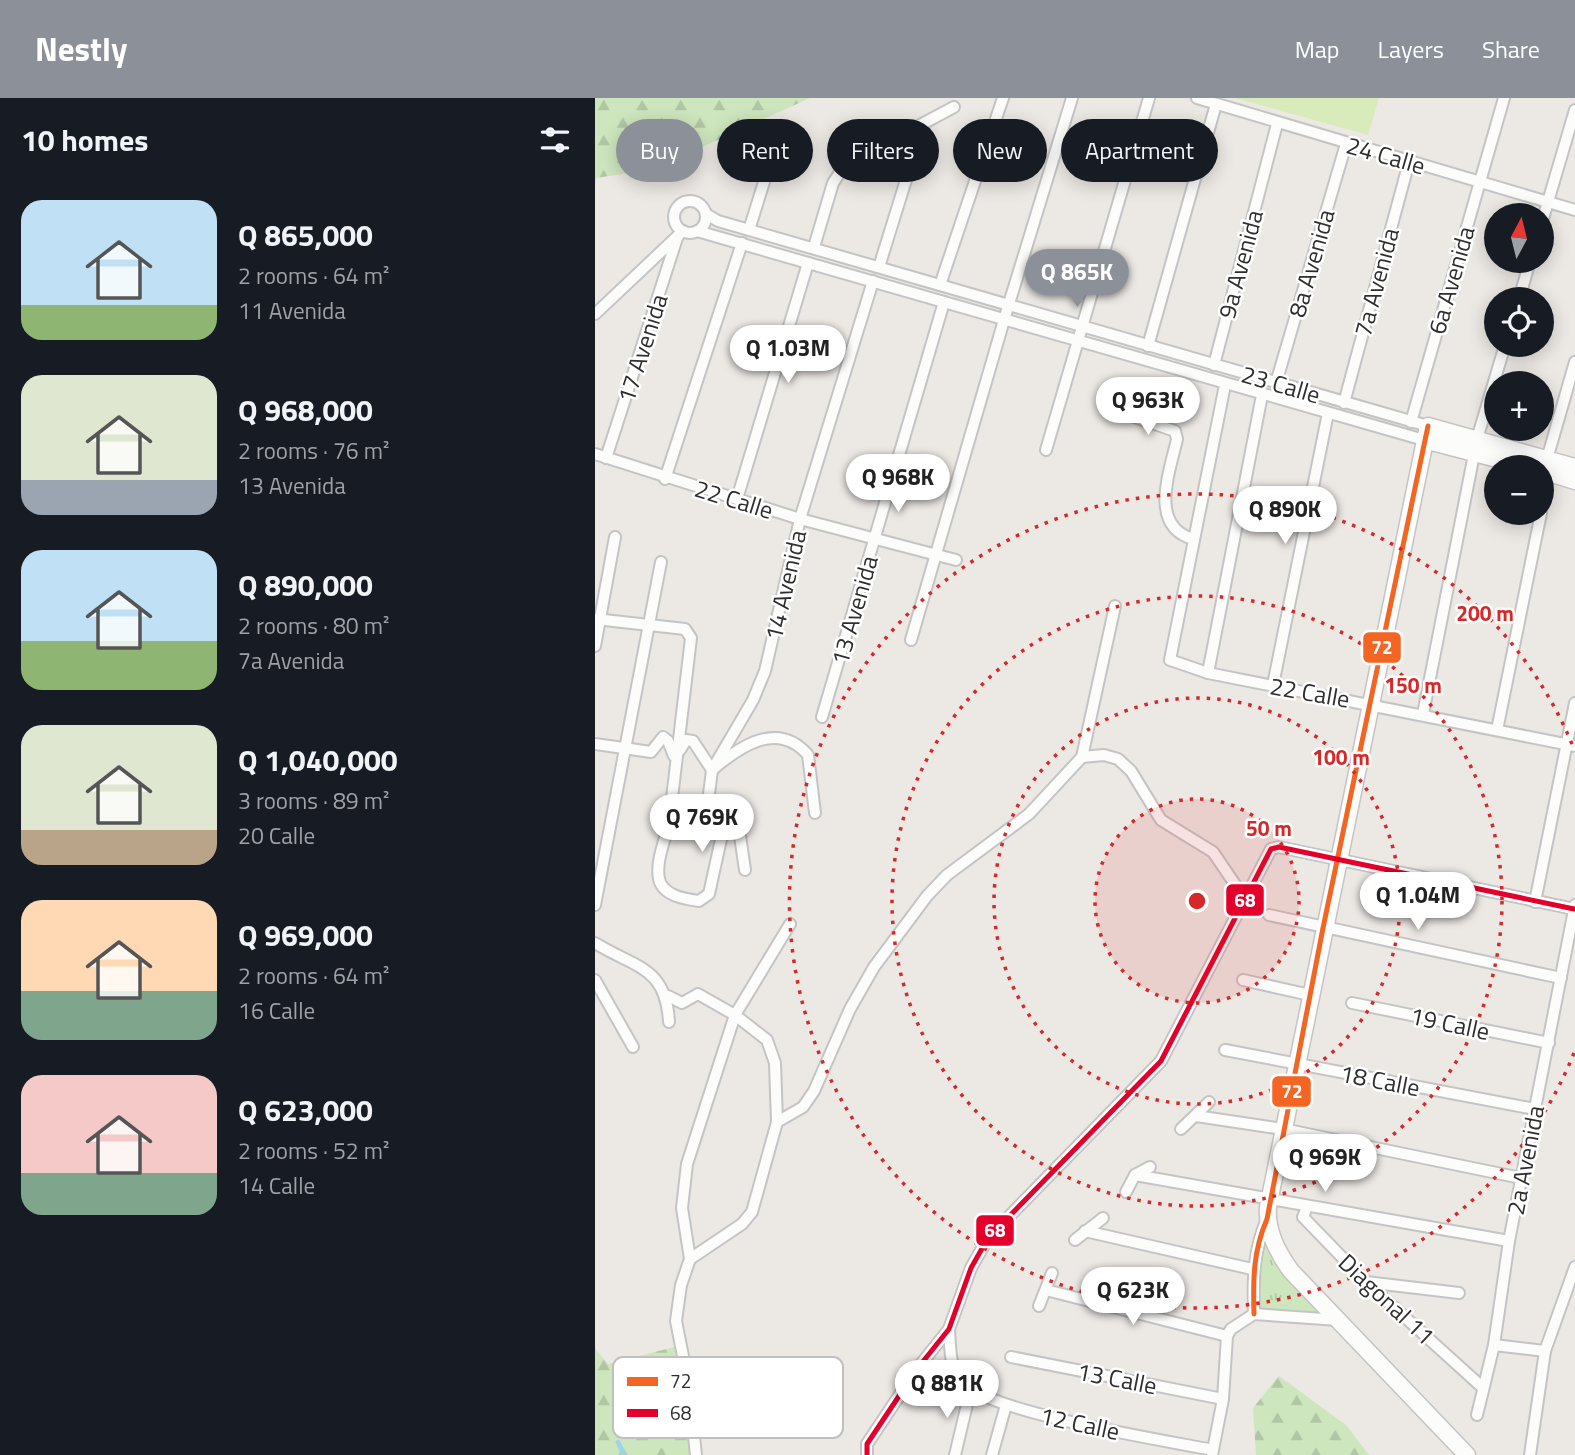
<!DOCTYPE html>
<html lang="en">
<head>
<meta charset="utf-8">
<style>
	body { margin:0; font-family:"Titillium Web",sans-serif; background:#20242c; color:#f1f3f6; height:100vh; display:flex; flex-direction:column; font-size:26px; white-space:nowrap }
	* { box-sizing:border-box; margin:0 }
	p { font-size:23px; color:#9ea1a6 }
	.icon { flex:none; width:38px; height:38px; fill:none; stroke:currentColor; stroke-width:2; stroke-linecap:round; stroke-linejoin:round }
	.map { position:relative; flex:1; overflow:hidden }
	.side { display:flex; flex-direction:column; background:#171b24; width:595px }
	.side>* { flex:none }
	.top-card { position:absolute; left:21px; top:21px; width:665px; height:63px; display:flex; gap:14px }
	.needle { width:46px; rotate:7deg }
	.tools { position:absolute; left:889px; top:105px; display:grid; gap:14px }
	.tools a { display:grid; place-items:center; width:70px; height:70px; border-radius:50%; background:#171b24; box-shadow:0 4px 18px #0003; font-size:35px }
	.price { position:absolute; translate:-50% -60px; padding:0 16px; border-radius:24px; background:#fff; color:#222; font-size:23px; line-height:46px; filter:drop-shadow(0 2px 4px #0008) }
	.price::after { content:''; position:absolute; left:50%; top:42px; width:21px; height:16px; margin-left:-10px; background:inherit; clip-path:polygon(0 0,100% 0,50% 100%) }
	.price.on { background:#8c9099; color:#fff }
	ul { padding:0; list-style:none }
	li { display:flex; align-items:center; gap:21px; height:175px; padding:0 21px }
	li span { display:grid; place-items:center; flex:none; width:196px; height:140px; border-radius:21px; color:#555 }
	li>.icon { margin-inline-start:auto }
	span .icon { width:84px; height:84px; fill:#fffc; stroke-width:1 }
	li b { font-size:30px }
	h2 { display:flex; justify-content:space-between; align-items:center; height:84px; padding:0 21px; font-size:30px }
	.chip { padding:0 24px; border-radius:32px; background:#171b24; box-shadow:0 4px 18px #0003; font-size:24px; line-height:63px }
	.chip.on { background:#8c9099; color:#fff }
	header { display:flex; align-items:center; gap:42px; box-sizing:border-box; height:98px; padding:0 35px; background:#8c9099; color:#fff }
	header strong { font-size:33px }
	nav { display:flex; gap:38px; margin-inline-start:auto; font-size:24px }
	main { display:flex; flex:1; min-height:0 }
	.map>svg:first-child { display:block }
	.forest { fill:url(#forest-firs) }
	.park { fill:url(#park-tufts) }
	.pitch { fill:#d9eabb }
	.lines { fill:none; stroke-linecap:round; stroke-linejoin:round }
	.stream { stroke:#99d6ec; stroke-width:4.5 }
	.minor-casing { stroke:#c5c4c5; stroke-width:14 }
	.secondary-casing { stroke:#c5c4c5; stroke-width:19 }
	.minor { stroke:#fcfcfb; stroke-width:10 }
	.secondary { stroke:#fcfcfb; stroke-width:16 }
	.bus-1-casing { stroke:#fff; stroke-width:10 }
	.bus-2-casing { stroke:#fff; stroke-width:10 }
	.bus-1 { stroke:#f26522; stroke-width:5 }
	.bus-2 { stroke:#e4002b; stroke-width:5 }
	.ring { fill:none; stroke:#d62828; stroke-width:3.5; stroke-dasharray:3.5 7 }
	.labels { text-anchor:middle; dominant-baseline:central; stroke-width:5; stroke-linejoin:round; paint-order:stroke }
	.street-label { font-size:24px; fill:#2e2e2e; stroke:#fff }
	.key { fill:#fff; stroke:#c0c0c0; stroke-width:2 }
	.key-label { font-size:19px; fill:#2e2e2e }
	.centre { fill:#d62828; stroke:#fff; stroke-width:3.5 }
	.ring-label { font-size:21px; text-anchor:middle; font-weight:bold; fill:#d62828; stroke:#fff; stroke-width:5; stroke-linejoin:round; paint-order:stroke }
	.line-badge { stroke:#fff; stroke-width:2.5 }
	.badge-label { font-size:19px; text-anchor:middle; font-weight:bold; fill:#fff }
</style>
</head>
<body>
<header>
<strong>Nestly</strong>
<nav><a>Map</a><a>Layers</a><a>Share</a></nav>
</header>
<main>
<section class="side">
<h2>10 homes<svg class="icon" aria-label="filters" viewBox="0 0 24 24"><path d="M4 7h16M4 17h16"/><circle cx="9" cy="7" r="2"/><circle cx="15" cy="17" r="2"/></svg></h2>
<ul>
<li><span style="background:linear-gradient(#bfe0f5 75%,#8fb573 0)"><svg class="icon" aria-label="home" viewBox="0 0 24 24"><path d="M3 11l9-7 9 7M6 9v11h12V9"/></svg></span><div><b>Q 865,000</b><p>2 rooms · 64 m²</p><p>11 Avenida</p></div></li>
<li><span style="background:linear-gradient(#dfe7d0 75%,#9aa5b1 0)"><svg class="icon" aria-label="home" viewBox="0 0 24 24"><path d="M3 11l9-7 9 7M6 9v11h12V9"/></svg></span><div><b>Q 968,000</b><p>2 rooms · 76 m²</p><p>13 Avenida</p></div></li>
<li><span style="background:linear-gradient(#bfe0f5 65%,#8fb573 0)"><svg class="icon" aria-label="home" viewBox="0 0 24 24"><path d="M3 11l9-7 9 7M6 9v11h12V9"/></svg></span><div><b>Q 890,000</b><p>2 rooms · 80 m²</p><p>7a Avenida</p></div></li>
<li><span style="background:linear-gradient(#dfe7d0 75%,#b9a48a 0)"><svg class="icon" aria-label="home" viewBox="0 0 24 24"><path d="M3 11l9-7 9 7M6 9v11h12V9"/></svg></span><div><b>Q 1,040,000</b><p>3 rooms · 89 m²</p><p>20 Calle</p></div></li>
<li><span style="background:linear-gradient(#ffd9b3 65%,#7fa58c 0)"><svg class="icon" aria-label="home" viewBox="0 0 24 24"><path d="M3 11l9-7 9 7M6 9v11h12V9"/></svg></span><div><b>Q 969,000</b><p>2 rooms · 64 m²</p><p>16 Calle</p></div></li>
<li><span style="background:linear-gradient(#f6c9c9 70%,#7fa58c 0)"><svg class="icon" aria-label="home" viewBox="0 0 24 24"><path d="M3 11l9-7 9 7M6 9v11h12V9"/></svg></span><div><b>Q 623,000</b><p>2 rooms · 52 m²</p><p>14 Calle</p></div></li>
</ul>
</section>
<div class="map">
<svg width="980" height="1357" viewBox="0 0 980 1357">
	<defs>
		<pattern id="forest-firs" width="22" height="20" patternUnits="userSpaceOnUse" patternTransform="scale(1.75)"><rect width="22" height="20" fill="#cee6be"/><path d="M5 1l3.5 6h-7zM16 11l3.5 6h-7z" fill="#b1c6a4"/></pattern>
		<pattern id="park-tufts" width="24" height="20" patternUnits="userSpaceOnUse" patternTransform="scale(1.75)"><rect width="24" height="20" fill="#cee6be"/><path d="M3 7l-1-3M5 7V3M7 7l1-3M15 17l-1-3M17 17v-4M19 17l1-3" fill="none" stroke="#b1c6a4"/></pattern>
	</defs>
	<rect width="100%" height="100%" fill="#ece8e4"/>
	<g class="forest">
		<polygon points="0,0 215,0 59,71 1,80 0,88"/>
		<polygon points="79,1249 104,1357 0,1357 0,1250 13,1266"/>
		<polygon points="684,1278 751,1327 774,1357 661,1357 658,1310"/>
	</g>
	<polygon class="park" points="671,1125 689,1164 741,1219 659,1216"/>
	<polygon class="pitch" points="640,0 784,0 773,37"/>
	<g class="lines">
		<polyline class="stream" points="23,1344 29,1357"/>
		<g class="minor-casing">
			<g id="minor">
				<polyline points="602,0 980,112"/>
				<circle cx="95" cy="119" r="16"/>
				<polyline points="111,116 123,123 833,328"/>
				<polyline points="947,124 980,12"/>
				<polyline points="154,132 173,71"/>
				<polyline points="102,133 829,342"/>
				<polyline points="219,149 238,85 250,67 359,9"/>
				<polyline points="284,169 328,27"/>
				<polyline points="345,187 408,0"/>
				<polyline points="924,201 935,163"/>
				<polyline points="0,216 88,133"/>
				<polyline points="553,248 621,6"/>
				<polyline points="619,267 682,26"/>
				<polyline points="681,285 751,46"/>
				<polyline points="630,287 575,562 613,575 980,648"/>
				<polyline points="749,305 814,64"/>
				<path d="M539,319L580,333L582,341C575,373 553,428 598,441"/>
				<polyline points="816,324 909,0"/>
				<polyline points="451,352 554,0"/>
				<polyline points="0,356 205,421 361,462"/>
				<polyline points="11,360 82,140"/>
				<polyline points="952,361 980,264"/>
				<polyline points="70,381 147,145"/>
				<polyline points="142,401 213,165"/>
				<polyline points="947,409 954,375"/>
				<path d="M0,521L90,531L96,540C89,599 82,658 75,717C73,737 60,761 64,781C68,798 90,801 104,803L114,796L130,723"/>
				<polyline points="316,542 409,222 477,0"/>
				<polyline points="0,548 20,439"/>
				<polyline points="613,575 667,297"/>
				<polyline points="678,587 733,315"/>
				<polyline points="828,616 882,341 910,247"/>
				<polyline points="227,619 349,204"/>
				<polyline points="902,632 946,415"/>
				<polyline points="0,646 56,654 68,639 73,643 79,658"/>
				<path d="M85,652L91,642L98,643L117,672C145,648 183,622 213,657L220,715"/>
				<polyline points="487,659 509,657 523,661 536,673 566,722 618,754 650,801"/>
				<polyline points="150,772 144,731 130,723 113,704 117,672 158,602 170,573 205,421 278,183"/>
				<polyline points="940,804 980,605"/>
				<polyline points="0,807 66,464"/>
				<polyline points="674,817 966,880"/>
				<path d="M0,845C40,870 71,868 74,924"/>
				<polyline points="0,882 38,949"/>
				<polyline points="648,882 715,897"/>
				<polyline points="73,898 87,905 103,896 140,917 172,942 180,965 182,1024 157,1114 147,1126 95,1161"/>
				<polyline points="757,905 954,945"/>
				<polyline points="630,952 940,1011"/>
				<polyline points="601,1018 688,1031 926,1080"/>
				<polyline points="182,1024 208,1009 219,993 255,911 279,869 332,798 352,777 434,716 487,659 520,508"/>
				<polyline points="586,1031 614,1004"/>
				<polyline points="540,1077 914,1143"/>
				<polyline points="531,1094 540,1077 555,1069"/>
				<polyline points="712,1109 708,1119 771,1184 887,1289"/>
				<polyline points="490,1133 657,1171"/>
				<polyline points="480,1142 508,1120"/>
				<polyline points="771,1184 864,1195"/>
				<polyline points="451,1192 632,1238"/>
				<polyline points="444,1208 457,1175"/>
				<path d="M659,1216C658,1182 658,1153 672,1121"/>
				<path d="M354,1231C355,1246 355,1266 362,1279C379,1313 574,1343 618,1352L617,1357"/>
				<polyline points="899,1247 950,1253"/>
				<polyline points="416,1259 628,1301"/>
				<polyline points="882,1317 899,1247 914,1143 980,807"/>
				<polyline points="618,1352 628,1301 632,1238 636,1231 659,1216 743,1222"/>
				<polyline points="101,1357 93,1283 81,1223 86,1187 95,1161 87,1110 92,1066 140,917 195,826"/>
				<polyline points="272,1357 272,1346 322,1271 354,1231 376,1170 393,1140 566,963 676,751 684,749 979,811"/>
				<polyline points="360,1357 375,1294"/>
				<polyline points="397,1357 411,1307"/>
				<polyline points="935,1357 950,1253 980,1169"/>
			</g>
		</g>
		<g class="secondary-casing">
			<g id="secondary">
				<polyline points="829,342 933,369"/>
				<polyline points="947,373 980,383"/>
				<path d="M872,1357L696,1173C682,1154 671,1132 673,1109L833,328L980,369"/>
			</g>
		</g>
		<use href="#minor" class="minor"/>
		<use href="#secondary" class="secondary"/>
		<g class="bus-1-casing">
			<path id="bus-1" d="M659,1216C658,1182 658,1153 672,1121L728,830L833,328"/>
		</g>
		<g class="bus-2-casing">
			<polyline id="bus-2" points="272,1357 272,1346 322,1271 354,1231 376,1170 393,1140 566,963 676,751 684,749 979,811"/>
		</g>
		<use href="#bus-1" class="bus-1"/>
		<use href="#bus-2" class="bus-2"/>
	</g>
	<circle cx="602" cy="803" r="102" fill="#d62828" fill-opacity=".12"/>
	<g class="ring">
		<circle cx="602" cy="803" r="102"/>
		<circle cx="602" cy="803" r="203"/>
		<circle cx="602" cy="803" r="305"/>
		<path d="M979 955A407 407 0 1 1 979 651"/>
	</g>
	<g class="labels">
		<g class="street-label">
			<text transform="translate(791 57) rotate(16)">24 Calle</text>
			<text transform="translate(716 165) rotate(-74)">8a Avenida</text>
			<text transform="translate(645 166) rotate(-75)">9a Avenida</text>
			<text transform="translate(856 182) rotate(-74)">6a Avenida</text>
			<text transform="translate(781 184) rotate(-75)">7a Avenida</text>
			<text transform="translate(47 250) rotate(-72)">17 Avenida</text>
			<text transform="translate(686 286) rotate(16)">23 Calle</text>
			<text transform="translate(139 401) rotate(17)">22 Calle</text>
			<text transform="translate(190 487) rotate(-77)">14 Avenida</text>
			<text transform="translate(259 512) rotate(-74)">13 Avenida</text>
			<text transform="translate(715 594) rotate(10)">22 Calle</text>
			<text transform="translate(855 925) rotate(12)">19 Calle</text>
			<text transform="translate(785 982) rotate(11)">18 Calle</text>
			<text transform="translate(930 1062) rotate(-79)">2a Avenida</text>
			<text transform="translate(792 1201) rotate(43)">Diagonal 11</text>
			<text transform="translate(522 1280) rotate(11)">13 Calle</text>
			<text transform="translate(485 1325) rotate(12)">12 Calle</text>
		</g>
	</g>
	<rect x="18" y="1259" width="230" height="81" rx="10" class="key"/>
	<rect x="32" y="1279" width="31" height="9" fill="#f26522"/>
	<rect x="32" y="1311" width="31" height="8" fill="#e4002b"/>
	<g class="key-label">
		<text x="75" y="1290">72</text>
		<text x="75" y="1322">68</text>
	</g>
	<circle cx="602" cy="803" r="10" class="centre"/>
	<g class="ring-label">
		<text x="890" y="523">200 m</text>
		<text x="818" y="595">150 m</text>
		<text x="746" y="667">100 m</text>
		<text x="674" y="738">50 m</text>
	</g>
	<g class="line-badge">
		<rect x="767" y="533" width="40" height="33" rx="7" fill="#f26522"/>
		<rect x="630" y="785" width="40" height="34" rx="7" fill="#e4002b"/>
		<rect x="676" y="977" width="41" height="33" rx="7" fill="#f26522"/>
		<rect x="380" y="1116" width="40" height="33" rx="7" fill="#e4002b"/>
	</g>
	<g class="badge-label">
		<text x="787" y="556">72</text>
		<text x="650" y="809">68</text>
		<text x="697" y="1000">72</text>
		<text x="400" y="1139">68</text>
	</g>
</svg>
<div class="tools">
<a><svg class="needle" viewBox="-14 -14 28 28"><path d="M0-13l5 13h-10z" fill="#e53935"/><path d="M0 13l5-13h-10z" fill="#9ea1a6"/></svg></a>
<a><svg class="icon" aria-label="locate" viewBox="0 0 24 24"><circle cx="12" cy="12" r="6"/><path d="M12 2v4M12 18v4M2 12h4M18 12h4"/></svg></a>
<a>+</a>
<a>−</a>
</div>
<b class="price on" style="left:482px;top:211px">Q 865K</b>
<b class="price" style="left:193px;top:287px">Q 1.03M</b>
<b class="price" style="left:553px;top:339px">Q 963K</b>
<b class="price" style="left:303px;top:416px">Q 968K</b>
<b class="price" style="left:690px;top:448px">Q 890K</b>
<b class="price" style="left:107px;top:756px">Q 769K</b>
<b class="price" style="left:823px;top:834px">Q 1.04M</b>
<b class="price" style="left:730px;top:1096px">Q 969K</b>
<b class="price" style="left:538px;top:1229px">Q 623K</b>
<b class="price" style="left:352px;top:1322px">Q 881K</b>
<div class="top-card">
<a class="chip on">Buy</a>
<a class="chip">Rent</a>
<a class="chip">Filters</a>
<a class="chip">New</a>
<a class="chip">Apartment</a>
</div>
</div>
</main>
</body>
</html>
